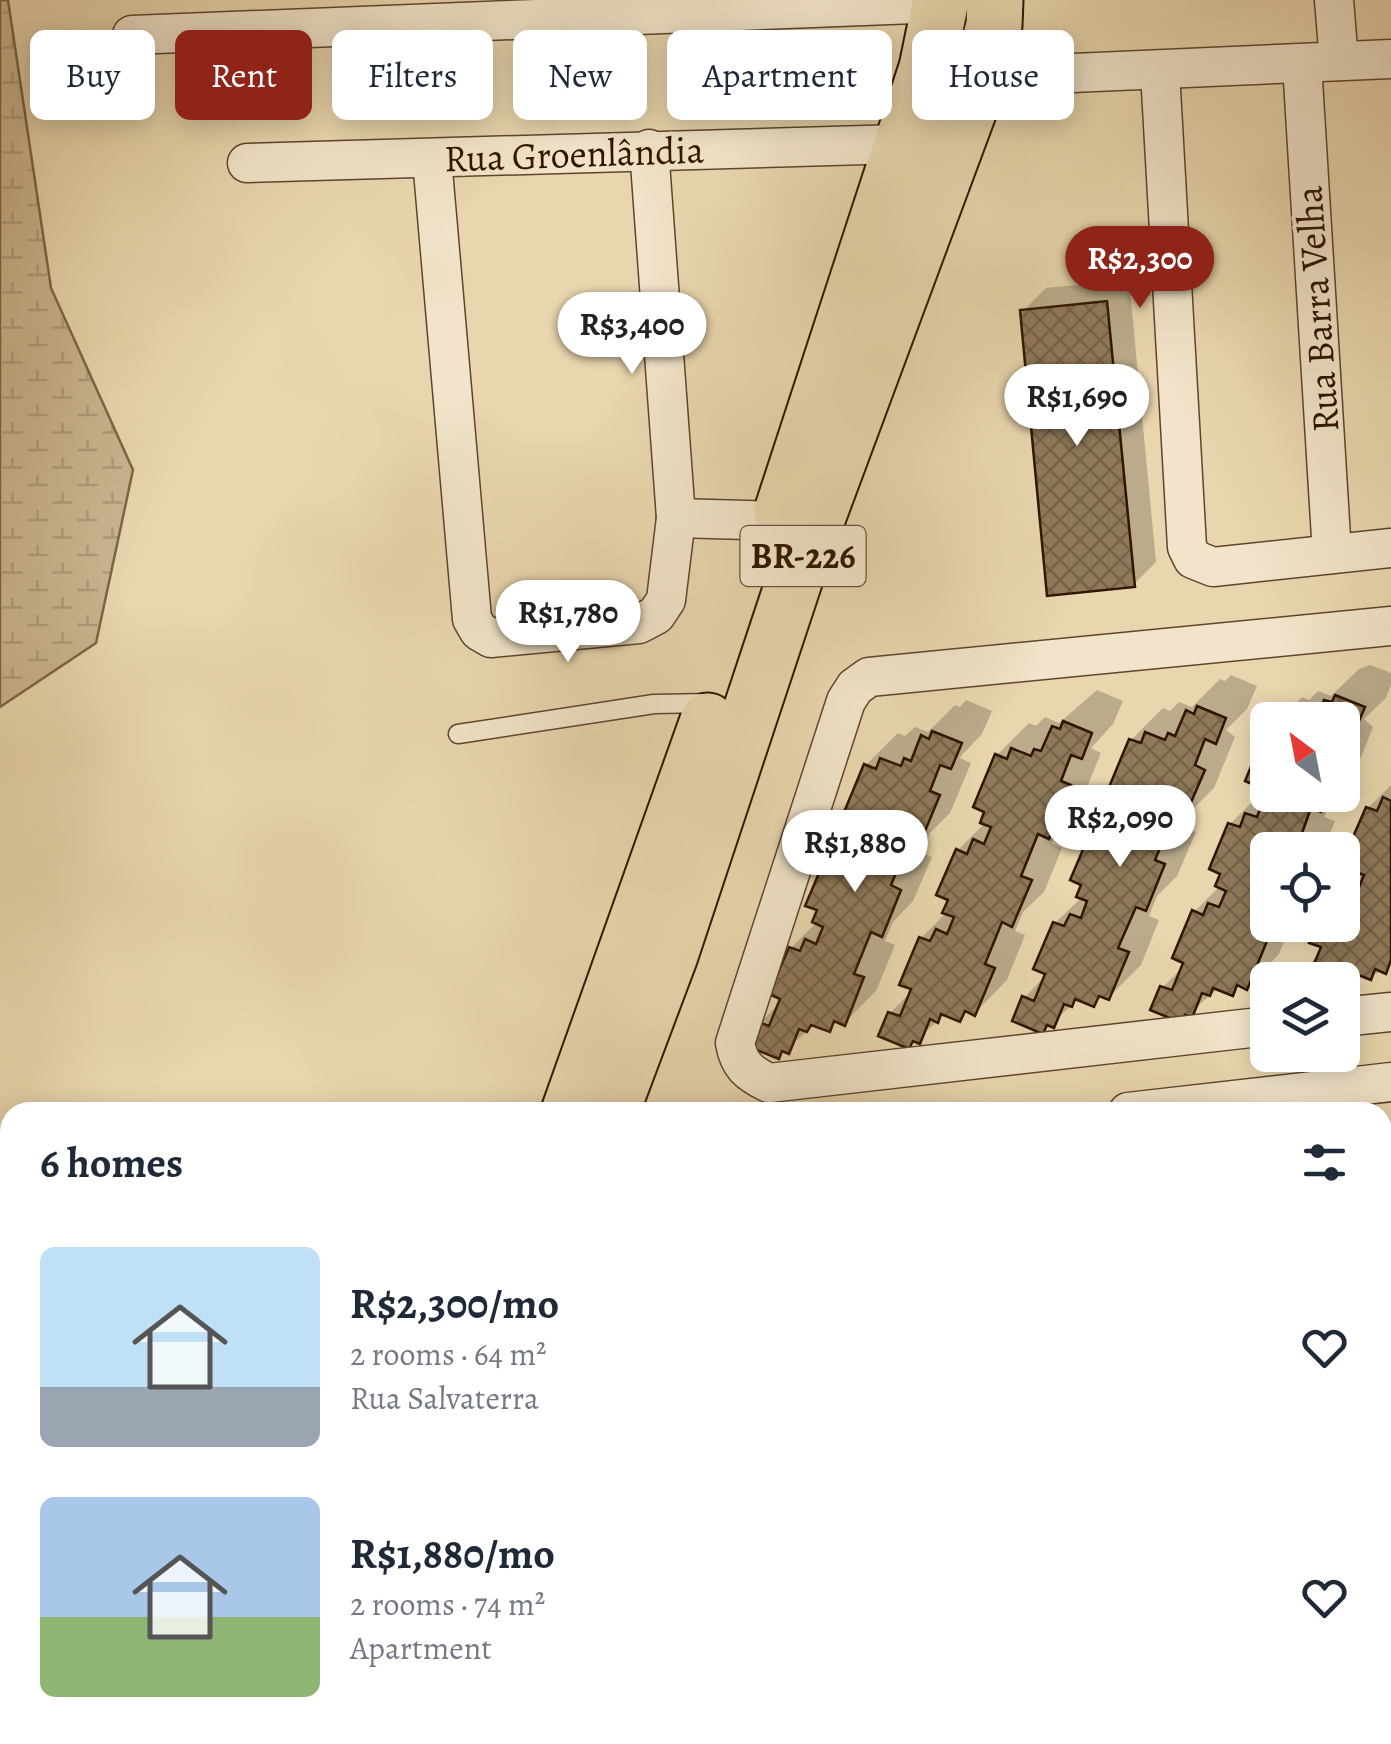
<!DOCTYPE html>
<html lang="en">
<head>
<meta charset="utf-8">
<style>
	body { margin:0; font-family:Alegreya,serif; background:#f6f6f7; color:#1f2937; height:100vh; display:flex; flex-direction:column; font-size:38px; white-space:nowrap }
	* { box-sizing:border-box; margin:0 }
	p { font-size:32px; color:#747a83 }
	.icon { flex:none; width:55px; height:55px; fill:none; stroke:currentColor; stroke-width:2; stroke-linecap:round; stroke-linejoin:round }
	.map { position:relative; flex:1; overflow:hidden }
	.side { position:absolute; left:0px; top:1102px; width:1392px; height:642px; display:flex; flex-direction:column; background:#fff; border-radius:30px 30px 0 0; box-shadow:0 5px 25px #0003 }
	.side>* { flex:none }
	.hud { position:absolute; left:30px; top:30px; width:1332px; height:90px; display:flex; gap:20px }
	.needle { width:65px; rotate:328deg }
	.buttons { position:absolute; left:1250px; top:702px; display:grid; gap:20px }
	.buttons a { display:grid; place-items:center; width:110px; height:110px; border-radius:15px; background:#fff; box-shadow:0 5px 25px #0003; font-size:50px }
	.price { position:absolute; translate:-50% -85px; padding:0 22px; border-radius:35px; background:#fff; color:#222; font-size:32px; line-height:65px; filter:drop-shadow(0 2px 5px #0008) }
	.price::after { content:''; position:absolute; left:50%; top:60px; width:30px; height:22px; margin-left:-15px; background:inherit; clip-path:polygon(0 0,100% 0,50% 100%) }
	.price.current { background:#8f2418; color:#fff }
	ul { padding:0; list-style:none }
	li { display:flex; align-items:center; gap:30px; height:250px; padding:0 40px }
	li span { display:grid; place-items:center; flex:none; width:280px; height:200px; border-radius:15px; color:#555 }
	li>.icon { margin-inline-start:auto }
	span .icon { width:120px; height:120px; fill:#fffc; stroke-width:1 }
	li b { font-size:42px }
	h2 { display:flex; justify-content:space-between; align-items:center; height:120px; padding:0 40px; font-size:42px }
	.pill { padding:0 35px; border-radius:15px; background:#fff; box-shadow:0 5px 25px #0003; font-size:35px; line-height:90px }
	.pill.current { background:#8f2418; color:#fff }
	.map>svg:first-child { display:block }
	.wetland { fill:url(#wetland-marsh); stroke:#7d6548; stroke-width:2.5 }
	.shadow { fill:#0003 }
	.building { fill:url(#building-cross-hatch); stroke:#301500; stroke-width:2.5 }
	.lines { fill:none; stroke-linecap:round; stroke-linejoin:round }
	.lane-casing { stroke:#5e452c; stroke-width:21 }
	.street-casing { stroke:#5e452c; stroke-width:41 }
	.primary-casing { stroke:#301500; stroke-width:59 }
	.lane { stroke:#f1e4ca; stroke-width:18 }
	.street { stroke:#f1e4ca; stroke-width:38 }
	.primary { stroke:#e9d6ae; stroke-width:55 }
	.labels { text-anchor:middle; dominant-baseline:central; stroke-width:8; stroke-linejoin:round; paint-order:stroke }
	.shield { fill:#f1e4ca; stroke:#6a533d; stroke-width:2.5 }
	.shield-label { font-size:35px; font-weight:bold; fill:#301500 }
	.street-label { font-size:38px; fill:#301500; stroke:#f1e4ca }
</style>
</head>
<body>
<div class="map">
<svg width="1391" height="1744" viewBox="0 0 1391 1744">
	<defs>
		<pattern id="wetland-marsh" width="20" height="14" patternUnits="userSpaceOnUse" patternTransform="scale(2.5)"><rect width="20" height="14" fill="#cab590"/><path d="M1 5h8M5 5V1M11 12h8M15 12V8" fill="none" stroke="#ae9b7a"/></pattern>
		<pattern id="building-cross-hatch" width="8" height="8" patternUnits="userSpaceOnUse" patternTransform="scale(2.5)"><rect width="8" height="8" fill="#90795a"/><path d="M0 0l8 8M0 8l8-8" fill="none" stroke="#766248"/></pattern>
	</defs>
	<rect width="100%" height="100%" fill="#e9d6ae"/>
	<filter id="stains"><feTurbulence type="fractalNoise" baseFrequency=".002" numOctaves="4"/><feColorMatrix values="0 0 0 0 .2 0 0 0 0 .09 0 0 0 0 .02 0 0 0 .5 -.17"/></filter>
	<radialGradient id="worn" r=".72"><stop offset=".6" stop-color="#630" stop-opacity="0"/><stop offset="1" stop-color="#630" stop-opacity=".3"/></radialGradient>
	<polygon class="wetland" points="0,0 8,0 51,288 133,470 96,643 0,707"/>
	<g class="shadow">
		<polygon points="1129,280 1156,562 1133,585 1023,311 1046,288"/>
		<polygon points="1370,665 1391,673 1391,685 1386,698 1364,719 1373,727 1353,777 1342,787 1342,720 1279,720 1302,697 1309,700 1318,691 1331,696 1359,669"/>
		<polygon points="1231,675 1257,686 1247,709 1226,730 1235,737 1214,788 1194,808 1186,828 1196,832 1177,876 1157,896 1149,916 1159,920 1141,965 1109,997 1103,995 1094,1004 1080,998 1043,1031 1024,998 1049,972 1055,923 1082,897 1092,835 1120,807 1131,740 1163,708 1170,711 1179,702 1192,707 1220,679 1225,681"/>
		<polygon points="1097,690 1123,701 1113,724 1091,748 1101,753 1080,804 1059,824 1052,843 1062,848 1044,892 1023,912 1015,931 1025,935 1007,980 975,1013 969,1010 960,1019 946,1014 909,1046 890,1013 915,988 921,938 947,912 958,850 986,822 997,755 1029,723 1036,726 1045,717 1059,723"/>
		<polygon points="966,700 992,711 982,734 962,755 960,758 971,763 950,813 930,833 921,853 932,857 913,901 893,922 885,941 895,945 876,991 844,1023 838,1020 829,1029 816,1024 778,1056 760,1023 784,999 791,948 817,922 827,860 855,832 866,765 898,733 905,736 915,727 928,732 955,705 960,707"/>
		<polygon points="1268,734 1268,795 1335,795 1324,817 1335,821 1323,850 1268,850 1268,925 1291,925 1279,954 1247,987 1241,984 1232,993 1219,988 1181,1020 1163,987 1188,962 1194,912 1220,886 1230,824 1258,796 1260,785 1249,780"/>
		<polygon points="1391,785 1391,965 1370,977 1357,972 1342,986 1342,980 1296,980 1325,946 1319,925 1342,925 1342,885 1358,870 1368,808"/>
	</g>
	<g class="building">
		<polygon points="1107,301 1135,587 1047,596 1020,310"/>
		<polygon points="1335,695 1365,707 1354,733 1342,731 1342,720 1316,720 1324,700 1332,702"/>
		<polygon points="1197,706 1226,718 1216,744 1205,739 1195,765 1205,770 1182,823 1172,819 1155,860 1165,864 1146,911 1136,907 1118,948 1129,952 1109,1000 1099,996 1094,1007 1075,999 1072,1007 1064,1004 1054,1028 1047,1025 1043,1034 1012,1021 1022,996 1034,1001 1045,974 1033,969 1053,922 1064,926 1070,914 1081,918 1087,901 1076,897 1081,885 1070,880 1090,833 1101,838 1107,824 1118,829 1125,812 1114,807 1118,797 1107,792 1129,739 1141,743 1145,732 1165,740 1168,733 1175,736 1186,710 1194,714"/>
		<polygon points="1063,721 1092,733 1082,759 1071,755 1061,781 1071,785 1049,839 1038,834 1021,876 1032,880 1012,927 1002,922 985,964 995,968 975,1016 965,1011 960,1022 941,1014 938,1023 930,1019 920,1044 913,1041 909,1049 878,1036 888,1012 900,1016 911,989 899,985 919,937 930,941 936,929 947,934 954,917 942,913 948,900 936,895 956,849 967,854 973,839 984,844 991,827 980,823 984,812 973,807 995,754 1007,759 1011,748 1031,756 1034,749 1041,751 1052,726 1060,729"/>
		<polygon points="1267,728 1268,795 1328,795 1321,812 1311,808 1296,850 1268,850 1268,912 1257,937 1267,941 1247,990 1237,985 1233,996 1213,988 1210,996 1202,993 1192,1018 1185,1015 1182,1023 1150,1010 1160,986 1172,990 1183,963 1172,958 1192,910 1203,915 1208,903 1219,907 1226,891 1215,886 1220,874 1209,869 1228,823 1240,827 1245,813 1257,817 1263,801 1252,796 1257,786 1245,781"/>
		<polygon points="932,731 962,743 951,769 940,765 930,791 940,795 918,848 908,844 891,885 901,890 882,937 871,932 854,974 864,977 845,1026 834,1021 830,1032 811,1025 807,1032 799,1029 789,1054 782,1051 779,1059 747,1046 758,1022 769,1026 780,999 769,994 789,947 800,951 805,939 816,944 823,927 812,922 817,910 805,906 825,859 837,864 843,849 854,854 860,837 850,833 854,822 842,817 864,764 876,769 880,758 901,766 904,758 911,761 921,735 929,739"/>
		<polygon points="1383,797 1391,801 1391,960 1386,974 1375,969 1371,980 1351,972 1348,980 1294,980 1298,970 1310,974 1321,947 1309,943 1317,925 1342,925 1346,887 1357,892 1364,875 1353,871 1358,858 1346,853 1366,807 1377,811"/>
	</g>
	<g class="lines">
		<g class="lane-casing">
			<polyline id="lane" points="458,734 654,704 710,703"/>
		</g>
		<g class="street-casing">
			<g id="street">
				<polyline points="1334,0 1339,61"/>
				<polyline points="132,35 941,3"/>
				<polyline points="1302,64 1332,554"/>
				<polyline points="1160,72 1187,547 1193,559 1213,567 1391,548"/>
				<polyline points="981,77 1391,59"/>
				<polyline points="432,159 472,619 479,631 491,638 639,624 656,615 666,600 676,518 649,149"/>
				<polyline points="247,163 900,144"/>
				<polyline points="676,518 779,521"/>
				<polyline points="1342,1017 1391,1012"/>
				<path d="M1268,1026L769,1083C748,1073 739,1065 735,1043L846,701L855,687L869,677L1391,626"/>
				<polyline points="1128,1112 1391,1082"/>
				<polyline points="0,1251 10,1250"/>
				<polyline points="0,1556 10,1554"/>
				<polyline points="998,1735 1000,1744"/>
			</g>
		</g>
		<g class="primary-casing">
			<g id="primary">
				<polyline points="782,512 927,68 941,0"/>
				<polyline points="569,1112 708,721"/>
				<polyline points="611,1112 670,955 796,575 981,77 994,25 995,0"/>
				<polyline points="1382,1532 1391,1530"/>
				<polyline points="1382,1593 1391,1591"/>
				<polyline points="475,1735 475,1744"/>
				<polyline points="536,1744 536,1735"/>
				<polyline points="628,1744 673,1735"/>
			</g>
		</g>
		<use href="#lane" class="lane"/>
		<use href="#street" class="street"/>
		<use href="#primary" class="primary"/>
	</g>
	<g class="labels">
		<rect class="shield" x="740.5" y="526" width="125" height="60" rx="8"/>
		<g class="shield-label">
			<text x="803" y="556">BR-226</text>
		</g>
		<g class="street-label">
			<text transform="translate(574 154) rotate(-2)">Rua Groenlândia</text>
			<text transform="translate(1317 309) rotate(-94)">Rua Barra Velha</text>
		</g>
	</g>
	<rect width="100%" height="100%" filter="url(#stains)"/>
	<rect width="100%" height="100%" fill="url(#worn)"/>
</svg>
<div class="buttons">
<a><svg class="needle" viewBox="-14 -14 28 28"><path d="M0-13l5 13h-10z" fill="#e53935"/><path d="M0 13l5-13h-10z" fill="#747a83"/></svg></a>
<a><svg class="icon" aria-label="locate" viewBox="0 0 24 24"><circle cx="12" cy="12" r="6"/><path d="M12 2v4M12 18v4M2 12h4M18 12h4"/></svg></a>
<a><svg class="icon" aria-label="layers" viewBox="0 0 24 24"><path d="M12 4l9 5-9 5-9-5zM3 14l9 5 9-5"/></svg></a>
</div>
<b class="price current" style="left:1140px;top:311px">R$2,300</b>
<b class="price" style="left:632px;top:377px">R$3,400</b>
<b class="price" style="left:1077px;top:449px">R$1,690</b>
<b class="price" style="left:568px;top:665px">R$1,780</b>
<b class="price" style="left:1120px;top:870px">R$2,090</b>
<b class="price" style="left:855px;top:895px">R$1,880</b>
<div class="hud">
<a class="pill">Buy</a>
<a class="pill current">Rent</a>
<a class="pill">Filters</a>
<a class="pill">New</a>
<a class="pill">Apartment</a>
<a class="pill">House</a>
</div>
<section class="side">
<h2>6 homes<svg class="icon" aria-label="filters" viewBox="0 0 24 24"><path d="M4 7h16M4 17h16"/><circle cx="9" cy="7" r="2"/><circle cx="15" cy="17" r="2"/></svg></h2>
<ul>
<li><span style="background:linear-gradient(#bfe0f5 70%,#9aa5b1 0)"><svg class="icon" aria-label="home" viewBox="0 0 24 24"><path d="M3 11l9-7 9 7M6 9v11h12V9"/></svg></span><div><b>R$2,300/mo</b><p>2 rooms · 64 m²</p><p>Rua Salvaterra</p></div><svg class="icon" aria-label="heart" viewBox="0 0 24 24"><path d="M12 20l-8-8c-3-5 5-10 8-4 3-6 11-1 8 4z"/></svg></li>
<li><span style="background:linear-gradient(#a9c7e8 60%,#8fb573 0)"><svg class="icon" aria-label="home" viewBox="0 0 24 24"><path d="M3 11l9-7 9 7M6 9v11h12V9"/></svg></span><div><b>R$1,880/mo</b><p>2 rooms · 74 m²</p><p>Apartment</p></div><svg class="icon" aria-label="heart" viewBox="0 0 24 24"><path d="M12 20l-8-8c-3-5 5-10 8-4 3-6 11-1 8 4z"/></svg></li>
</ul>
</section>
</div>
</body>
</html>
